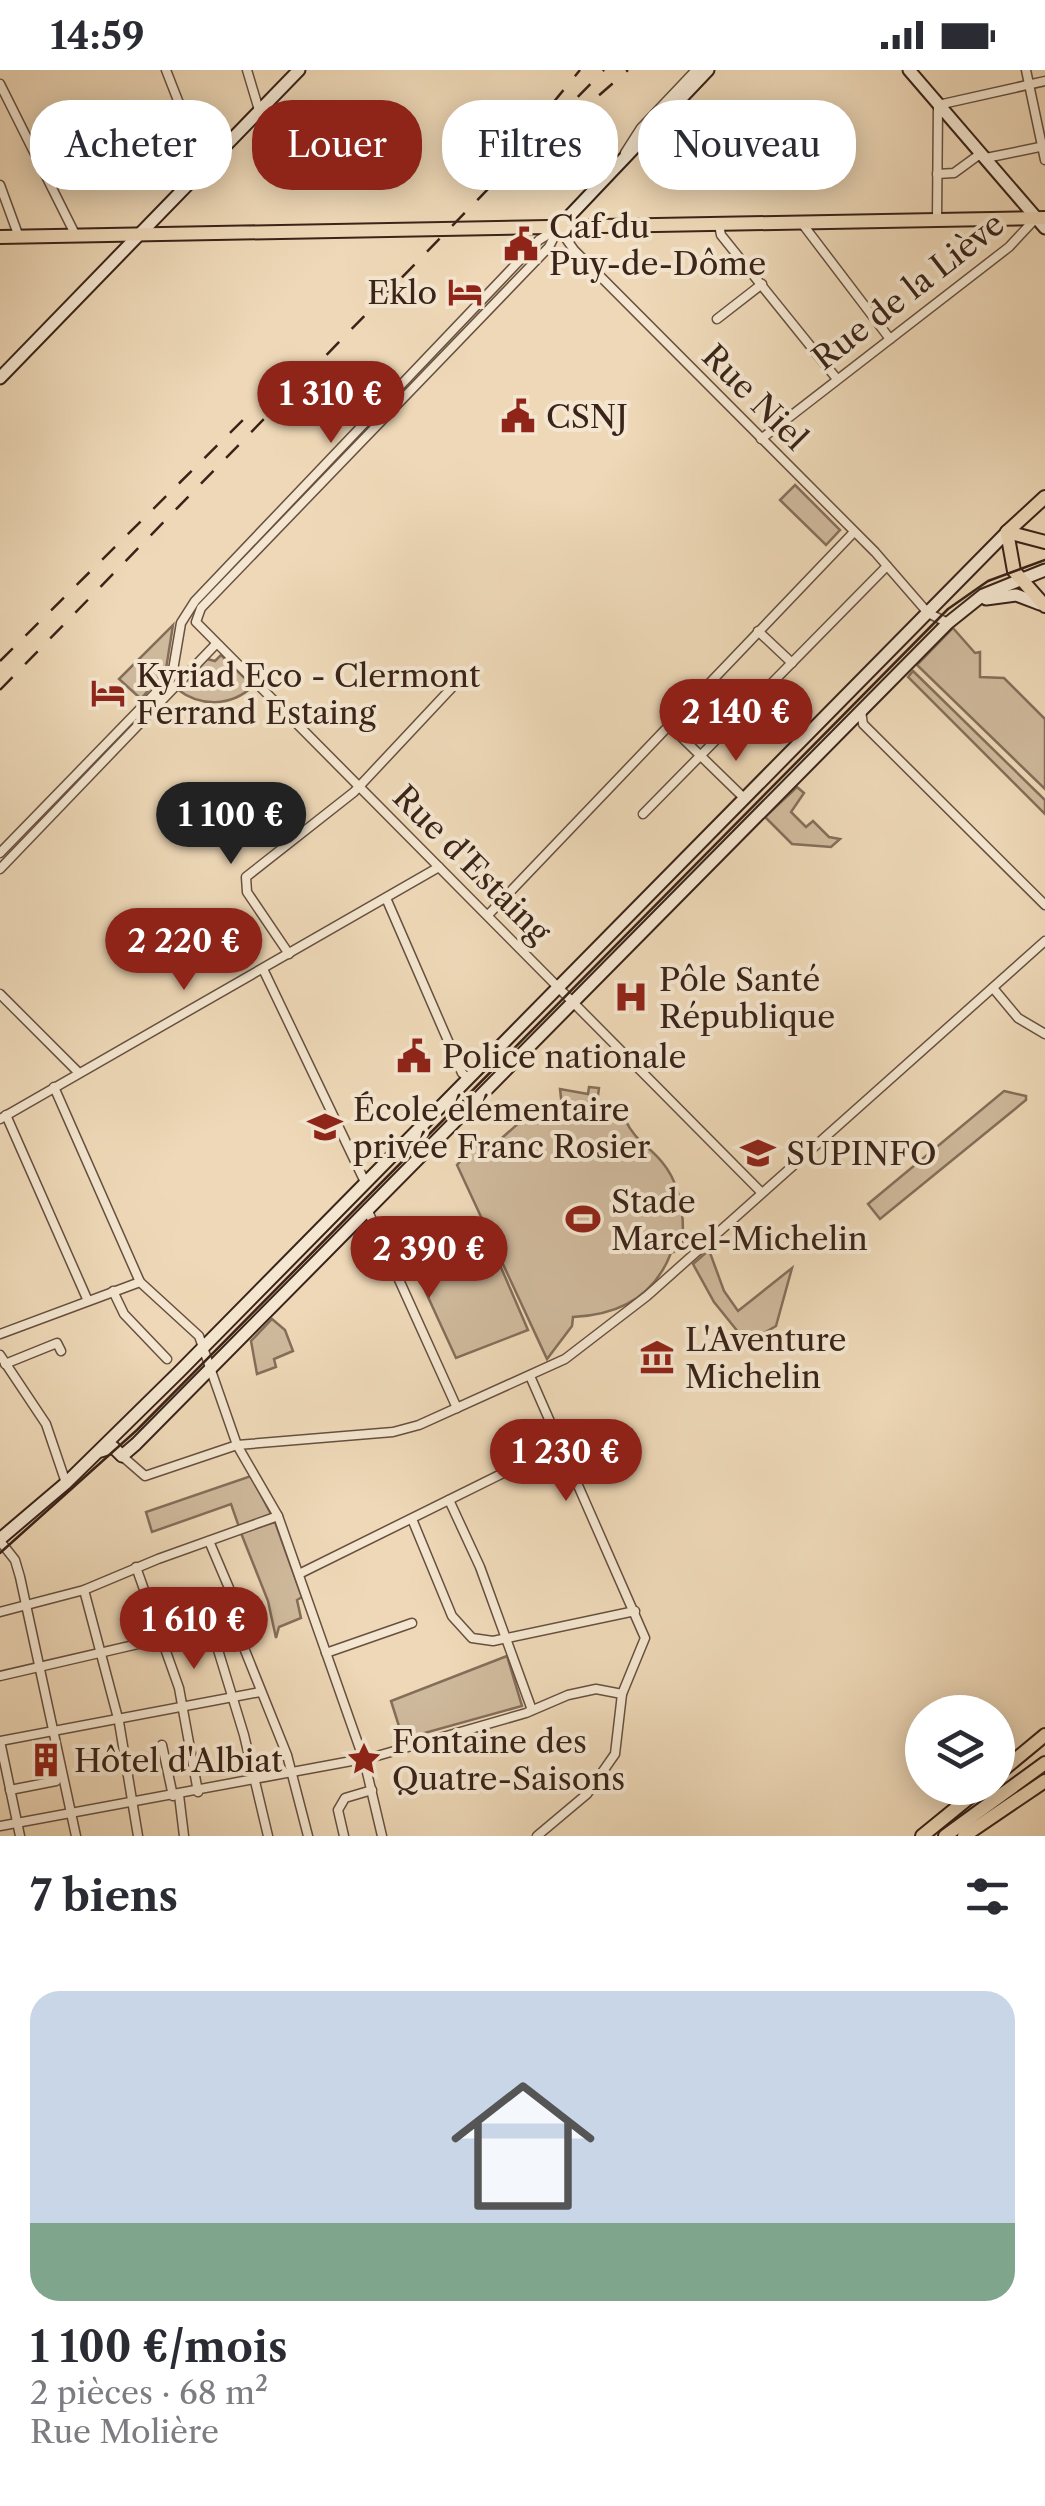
<!DOCTYPE html>
<html lang="fr">
<head>
<meta charset="utf-8">
<style>
	body { margin:0; font-family:"Libre Caslon Text",serif; background:#f7f7f7; color:#2b2b33; height:100vh; display:flex; flex-direction:column; font-size:38px; white-space:nowrap }
	* { box-sizing:border-box; margin:0 }
	p { font-size:32px; color:#7c7c81 }
	.icon { flex:none; width:55px; height:55px; fill:none; stroke:currentColor; stroke-width:2; stroke-linecap:round; stroke-linejoin:round }
	.map { position:relative; height:1766px; overflow:hidden }
	.drawer { display:flex; flex-direction:column; background:#fff; flex:1 }
	.drawer>* { flex:none }
	.guide { position:absolute; left:30px; top:30px; width:985px; height:90px; display:flex; gap:20px }
	.controls { position:absolute; left:905px; top:1625px; display:grid; gap:20px }
	.controls a { display:grid; place-items:center; width:110px; height:110px; border-radius:50%; background:#fff; box-shadow:0 5px 25px #0003; font-size:50px }
	.price { position:absolute; translate:-50% -85px; padding:0 22px; border-radius:35px; background:#8f2418; color:#fff; font-size:32px; line-height:65px; filter:drop-shadow(0 2px 5px #0008) }
	.price::after { content:''; position:absolute; left:50%; top:60px; width:30px; height:22px; margin-left:-15px; background:inherit; clip-path:polygon(0 0,100% 0,50% 100%) }
	.price.selected { background:#222; color:#fff }
	ul { padding:0; list-style:none }
	li { display:grid; align-content:center; gap:20px; height:530px; padding:0 30px }
	li span { display:grid; place-items:center; height:310px; border-radius:30px; color:#555 }
	li>.icon { margin-inline-start:auto }
	span .icon { width:180px; height:180px; fill:#fffc; stroke-width:1 }
	li b { font-size:42px }
	h2 { display:flex; justify-content:space-between; align-items:center; height:120px; padding:0 30px; font-size:42px }
	.tag { padding:0 35px; border-radius:40px; background:#fff; box-shadow:0 5px 25px #0003; font-size:35px; line-height:90px }
	.tag.selected { background:#8f2418; color:#fff }
	.status { display:flex; justify-content:space-between; align-items:center; height:70px; padding:0 50px; background:#fff; direction:ltr }
	.status svg { height:28px; fill:currentColor }
	.map>svg:first-child { display:block }
	.green { fill:#cfb99c; stroke:#846e5a; stroke-width:2.5 }
	.lines { fill:none; stroke-linecap:round; stroke-linejoin:round }
	.street-casing { stroke:#675040; stroke-width:11 }
	.secondary-casing { stroke:#3a2319; stroke-width:15 }
	.primary-casing { stroke:#3a2319; stroke-width:16 }
	.street { stroke:#f4e6d0; stroke-width:8 }
	.secondary { stroke:#f4e6d0; stroke-width:11 }
	.primary { stroke:#eed8b7; stroke-width:12 }
	.tram { stroke:#3a2319; stroke-width:2.5 }
	.rail { stroke:#3a2319; stroke-width:2.5; stroke-dasharray:18 18; stroke-linecap:butt }
	.labels { text-anchor:middle; dominant-baseline:central; stroke-width:8; stroke-linejoin:round; paint-order:stroke }
	.poi-label { font-size:32px; fill:#3a2319; stroke:#f4e6d0; text-anchor:start }
	.street-label { font-size:32px; fill:#3a2319; stroke:#f4e6d0 }
</style>
</head>
<body>
<div class="status"><b>14:59</b><svg viewBox="0 0 49 12"><path d="M0 12V9h3v3zM5 12V6h3v6zM10 12V3h3v9zM15 12V0h3v12zM26 1h20v11H26zM47 4h2v5h-2z"/></svg></div>
<div class="map">
<svg width="1045" height="1766" viewBox="0 0 1045 1766">
	<rect width="100%" height="100%" fill="#eed8b7"/>
	<filter id="stains"><feTurbulence type="fractalNoise" baseFrequency=".002" numOctaves="4"/><feColorMatrix values="0 0 0 0 .2 0 0 0 0 .09 0 0 0 0 .02 0 0 0 .5 -.17"/></filter>
	<radialGradient id="worn" r=".72"><stop offset=".6" stop-color="#630" stop-opacity="0"/><stop offset="1" stop-color="#630" stop-opacity=".3"/></radialGradient>
	<g class="green">
		<polygon points="795,415 840,460 826,475 780,430"/>
		<polygon points="173,555 166,599 141,629 119,609"/>
		<polygon points="953,558 975,583 980,582 980,607 1004,608 1045,649 1045,719 917,595"/>
		<path d="M221,585L253,616C231,637 200,637 177,619L207,589L215,591Z"/>
		<polygon points="913,601 1045,730 1045,744 908,607"/>
		<polygon points="797,717 804,723 791,742 806,757 813,751 829,767 840,769 831,777 792,774 765,747"/>
		<path d="M589,1017L599,1018L596,1041L600,1045L625,1049C634,1070 648,1075 662,1092C682,1116 685,1147 682,1178L671,1183C654,1227 618,1245 573,1247L572,1256L547,1289L457,1095L471,1079V1073L485,1083L521,1051L562,1037L560,1019L588,1024Z"/>
		<polygon points="1004,1021 1026,1026 1026,1030 880,1149 868,1134"/>
		<polygon points="484,1158 528,1260 456,1288 411,1190"/>
		<polygon points="709,1180 724,1221 738,1241 792,1198 776,1256 747,1273 714,1232 693,1194"/>
		<polygon points="272,1249 285,1260 293,1281 274,1289 276,1297 257,1304 251,1271"/>
		<polygon points="251,1406 272,1446 239,1457 231,1434 152,1462 146,1442"/>
		<polygon points="275,1452 302,1527 297,1530 301,1548 279,1557 276,1568 268,1531 241,1463"/>
		<polygon points="507,1586 522,1636 403,1669 391,1631"/>
	</g>
	<g class="lines">
		<g class="street-casing">
			<g id="street">
				<polyline points="166,0 204,97"/>
				<polyline points="247,0 259,40"/>
				<polyline points="1026,0 1045,90"/>
				<polyline points="0,14 76,166"/>
				<polyline points="625,83 641,58 696,0"/>
				<polyline points="986,88 1045,76"/>
				<polyline points="937,104 954,103 980,84"/>
				<polyline points="0,115 19,167"/>
				<polyline points="937,149 938,35 1045,11"/>
				<polyline points="801,152 890,269"/>
				<polyline points="719,155 721,165 837,309"/>
				<polyline points="559,157 549,177 201,538 196,552 761,1122"/>
				<polyline points="560,160 574,180 875,482 928,543 948,553"/>
				<polyline points="717,249 762,214"/>
				<polyline points="761,369 1009,177 1036,148"/>
				<polyline points="758,561 792,593"/>
				<polyline points="861,641 863,654 1045,835"/>
				<polyline points="669,655 745,729"/>
				<polyline points="643,744 887,496"/>
				<polyline points="0,783 172,606 181,553 195,531 539,170 555,160"/>
				<polyline points="0,799 216,574"/>
				<polyline points="386,828 462,1003 468,1008"/>
				<polyline points="488,845 854,462"/>
				<polyline points="289,884 247,822 246,807 354,722 458,611"/>
				<polyline points="263,899 365,1112"/>
				<polyline points="993,918 1018,948 1045,964"/>
				<polyline points="0,924 79,1003"/>
				<polyline points="54,1017 140,1212"/>
				<polyline points="6,1045 88,1231"/>
				<polyline points="0,1049 439,797"/>
				<polyline points="367,1139 457,1338"/>
				<polyline points="113,1221 124,1244 167,1289"/>
				<polyline points="0,1264 140,1212 199,1266 237,1375 278,1446 361,1682"/>
				<polyline points="0,1285 46,1354 66,1413"/>
				<polyline points="5,1294 57,1273 61,1281"/>
				<polyline points="530,1306 645,1568 622,1624 615,1684 587,1724 537,1766"/>
				<polyline points="122,1386 145,1406 237,1375 393,1362 419,1355 565,1289 647,1226 1045,871"/>
				<polyline points="449,1430 480,1497 532,1640"/>
				<polyline points="412,1449 452,1546 472,1568 493,1571 635,1541"/>
				<polyline points="0,1471 15,1490 20,1507 76,1766"/>
				<polyline points="209,1471 229,1518 242,1573 287,1685 308,1766"/>
				<polyline points="136,1497 179,1618 198,1722"/>
				<polyline points="299,1504 560,1375"/>
				<polyline points="84,1520 119,1652 138,1766"/>
				<polyline points="0,1542 84,1520 158,1489 278,1446"/>
				<polyline points="211,1557 244,1665 268,1766"/>
				<polyline points="326,1583 412,1553"/>
				<polyline points="0,1606 246,1549"/>
				<polyline points="162,1675 173,1726"/>
				<polyline points="370,1688 526,1643 568,1625 596,1619 622,1624"/>
				<polyline points="365,1694 382,1766"/>
				<polyline points="10,1720 56,1711"/>
				<polyline points="179,1725 184,1766"/>
				<polyline points="0,1756 357,1690"/>
				<polyline points="20,1766 0,1671 260,1622"/>
				<polyline points="344,1766 338,1740 345,1728 372,1720"/>
			</g>
		</g>
		<g class="secondary-casing">
			<g id="secondary">
				<polyline points="909,0 1045,158"/>
				<polyline points="559,157 708,0"/>
				<polyline points="0,308 299,0"/>
				<polyline points="986,529 1016,525 1040,534"/>
				<polyline points="101,1381 113,1377 122,1386 136,1374 948,553 983,525 1045,500"/>
				<polyline points="0,1469 66,1413 180,1301 1007,462"/>
			</g>
		</g>
		<g class="primary-casing">
			<g id="primary">
				<polyline points="0,167 1045,148"/>
				<polyline points="1007,462 1014,501 1045,536"/>
				<polyline points="1007,462 1045,427"/>
				<polyline points="1007,462 1045,472"/>
				<polyline points="998,1704 1045,1665"/>
				<polyline points="922,1766 981,1718"/>
				<polyline points="945,1766 1045,1693"/>
				<polyline points="964,1766 1045,1711"/>
			</g>
		</g>
		<use href="#street" class="street"/>
		<use href="#secondary" class="secondary"/>
		<use href="#primary" class="primary"/>
		<polyline class="tram" points="0,1483 137,1360 948,539 988,511 1045,490"/>
		<g class="rail">
			<polyline points="552,34 580,0"/>
			<polyline points="572,49 628,0"/>
			<polyline points="0,591 255,338"/>
			<polyline points="0,620 604,0"/>
		</g>
	</g>
	<defs>
		<g id="civic-bare" transform="scale(2.7)"><path d="M-.6-6.5H3V-4.5H.6V-3L4-1V1h2V6H-6V1h2V-1L-.6-3ZM-1.2 2.5V6h2.4V2.5Z" fill="#8f2418" stroke="#f4e6d0" stroke-width="2.5" paint-order="stroke"/></g>
		<g id="hotel-bare" transform="scale(2.7)"><path d="M-6-4.5h1.5V1H6V5H4.5V3h-9V5H-6ZM-4 0a1.8 1.8 0 1 1 3.6 0ZM.5 0V-2.5h3Q6-2.5 6 0Z" fill="#8f2418" stroke="#f4e6d0" stroke-width="2.5" paint-order="stroke"/></g>
		<g id="hospital-bare" transform="scale(2.7)"><path d="M-5-5h3v3.5h4V-5h3V5h-3V1.5h-4V5h-3Z" fill="#8f2418" stroke="#f4e6d0" stroke-width="2.5" paint-order="stroke"/></g>
		<g id="school-bare" transform="scale(2.7)"><path d="M0-5L7-2L0 1L-7-2ZM-4 1L0 2.5L4 1V4Q0 6-4 4Z" fill="#8f2418" stroke="#f4e6d0" stroke-width="2.5" paint-order="stroke"/></g>
		<g id="university-bare" transform="scale(2.7)"><path d="M0-5L7-2L0 1L-7-2ZM-4 1L0 2.5L4 1V4Q0 6-4 4Z" fill="#8f2418" stroke="#f4e6d0" stroke-width="2.5" paint-order="stroke"/></g>
		<g id="stadium-bare" transform="scale(2.7)"><path d="M0-5a6.5 5 0 1 0 0 10a6.5 5 0 1 0 0-10ZM-3.5-1.8h7v3.6h-7Z" fill="#8f2418" stroke="#f4e6d0" stroke-width="2.5" paint-order="stroke"/></g>
		<g id="museum-bare" transform="scale(2.7)"><path d="M0-6L6-3V-2H-6V-3ZM-5-1h2V3h-2ZM-1-1h2V3h-2ZM3-1h2V3H3ZM-6 4H6V6H-6Z" fill="#8f2418" stroke="#f4e6d0" stroke-width="2.5" paint-order="stroke"/></g>
		<g id="sight-bare" transform="scale(2.7)"><path d="M0-6L1.8-2.2L6-1.7L2.9 1.2L3.7 5.4L0 3.3L-3.7 5.4L-2.9 1.2L-6-1.7L-1.8-2.2Z" fill="#8f2418" stroke="#f4e6d0" stroke-width="2.5" paint-order="stroke"/></g>
		<g id="building-bare" transform="scale(2.7)"><path d="M-4-6H4V6H1V3H-1V6H-4ZM-2.5-4.3h1.7v1.8h-1.7ZM.8-4.3h1.7v1.8H.8ZM-2.5-1h1.7V.8h-1.7ZM.8-1h1.7V.8H.8Z" fill="#8f2418" stroke="#f4e6d0" stroke-width="2.5" paint-order="stroke"/></g>
	</defs>
	<g fill-rule="evenodd">
		<use href="#civic-bare" x="521" y="174"/>
		<use href="#hotel-bare" x="465" y="222"/>
		<use href="#civic-bare" x="518" y="346"/>
		<use href="#hotel-bare" x="108" y="623"/>
		<use href="#hospital-bare" x="631" y="927"/>
		<use href="#civic-bare" x="414" y="986"/>
		<use href="#school-bare" x="325" y="1057"/>
		<use href="#university-bare" x="758" y="1083"/>
		<use href="#stadium-bare" x="583" y="1149"/>
		<use href="#museum-bare" x="657" y="1287"/>
		<use href="#sight-bare" x="364" y="1689"/>
		<use href="#building-bare" x="46" y="1690"/>
	</g>
	<g class="labels">
		<g class="poi-label">
			<text x="549" y="156">Caf du<tspan x="549" dy="37">Puy-de-Dôme</tspan></text>
			<text x="437" y="222" text-anchor="end">Eklo</text>
			<text x="546" y="346">CSNJ</text>
			<text x="136" y="605">Kyriad Eco - Clermont<tspan x="136" dy="37">Ferrand Estaing</tspan></text>
			<text x="659" y="909">Pôle Santé<tspan x="659" dy="37">République</tspan></text>
			<text x="442" y="986">Police nationale</text>
			<text x="353" y="1039">École élémentaire<tspan x="353" dy="37">privée Franc Rosier</tspan></text>
			<text x="786" y="1083">SUPINFO</text>
			<text x="611" y="1131">Stade<tspan x="611" dy="37">Marcel-Michelin</tspan></text>
			<text x="685" y="1269">L'Aventure<tspan x="685" dy="37">Michelin</tspan></text>
			<text x="392" y="1671">Fontaine des<tspan x="392" dy="37">Quatre-Saisons</tspan></text>
			<text x="74" y="1690">Hôtel d'Albiat</text>
		</g>
		<g class="street-label">
			<text transform="translate(908 221) rotate(-38)">Rue de la Liève</text>
			<text transform="translate(755 327) rotate(45)">Rue Niel</text>
			<text transform="translate(472 794) rotate(45)">Rue d'Estaing</text>
		</g>
	</g>
	<rect width="100%" height="100%" filter="url(#stains)"/>
	<rect width="100%" height="100%" fill="url(#worn)"/>
</svg>
<div class="controls">
<a><svg class="icon" aria-label="layers" viewBox="0 0 24 24"><path d="M12 4l9 5-9 5-9-5zM3 14l9 5 9-5"/></svg></a>
</div>
<b class="price" style="left:331px;top:376px">1 310 €</b>
<b class="price" style="left:736px;top:694px">2 140 €</b>
<b class="price selected" style="left:231px;top:797px">1 100 €</b>
<b class="price" style="left:184px;top:923px">2 220 €</b>
<b class="price" style="left:429px;top:1231px">2 390 €</b>
<b class="price" style="left:566px;top:1434px">1 230 €</b>
<b class="price" style="left:194px;top:1602px">1 610 €</b>
<div class="guide">
<a class="tag">Acheter</a>
<a class="tag selected">Louer</a>
<a class="tag">Filtres</a>
<a class="tag">Nouveau</a>
</div>
</div>
<section class="drawer">
<h2>7 biens<svg class="icon" aria-label="filters" viewBox="0 0 24 24"><path d="M4 7h16M4 17h16"/><circle cx="9" cy="7" r="2"/><circle cx="15" cy="17" r="2"/></svg></h2>
<ul>
<li><span style="background:linear-gradient(#c9d6e8 75%,#7fa58c 0)"><svg class="icon" aria-label="home" viewBox="0 0 24 24"><path d="M3 11l9-7 9 7M6 9v11h12V9"/></svg></span><div><b>1 100 €/mois</b><p>2 pièces · 68 m²</p><p>Rue Molière</p></div></li>
</ul>
</section>
</body>
</html>
